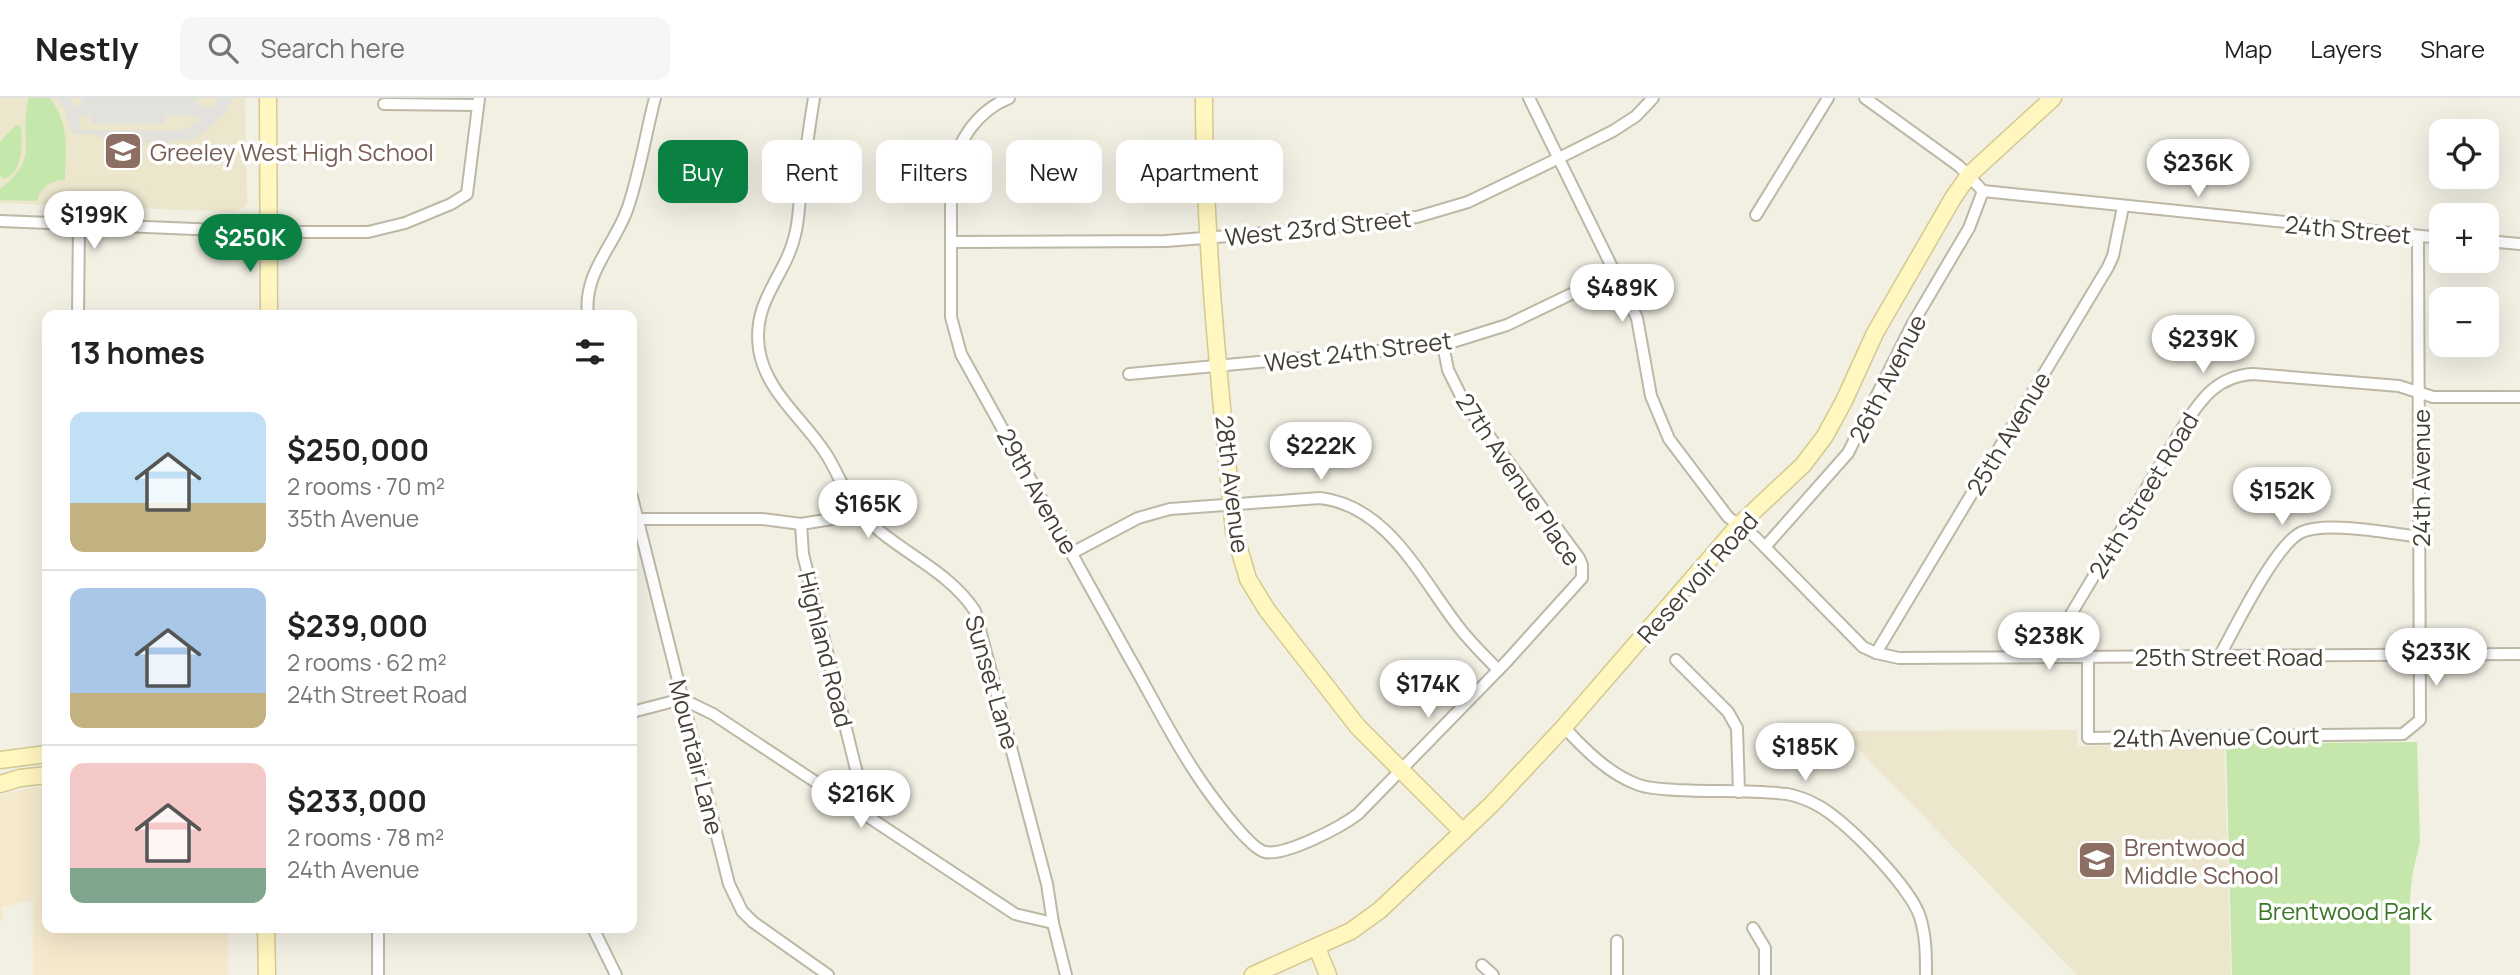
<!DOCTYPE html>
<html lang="en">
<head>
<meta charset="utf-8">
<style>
	body { margin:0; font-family:Manrope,sans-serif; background:#f6f6f6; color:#222; height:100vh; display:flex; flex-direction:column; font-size:26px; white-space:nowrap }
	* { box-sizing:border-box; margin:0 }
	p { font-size:23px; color:#767676 }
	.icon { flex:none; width:38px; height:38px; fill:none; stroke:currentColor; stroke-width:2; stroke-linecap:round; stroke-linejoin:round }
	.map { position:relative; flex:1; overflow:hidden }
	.details { position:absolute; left:42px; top:212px; width:595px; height:623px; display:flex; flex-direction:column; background:#fff; border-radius:14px; box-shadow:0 7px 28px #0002 }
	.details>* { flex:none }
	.top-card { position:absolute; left:658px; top:42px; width:665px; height:63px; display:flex; gap:14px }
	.fabs { position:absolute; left:2429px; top:21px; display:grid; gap:14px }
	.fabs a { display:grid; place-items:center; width:70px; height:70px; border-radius:14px; background:#fff; box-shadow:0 7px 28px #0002; font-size:35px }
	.price { position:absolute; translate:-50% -60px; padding:0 16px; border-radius:24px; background:#fff; color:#222; font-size:23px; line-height:46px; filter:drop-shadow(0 2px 4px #0008) }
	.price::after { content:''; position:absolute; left:50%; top:42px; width:21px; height:16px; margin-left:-10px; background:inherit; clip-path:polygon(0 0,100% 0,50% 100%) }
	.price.on { background:#0b8043; color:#fff }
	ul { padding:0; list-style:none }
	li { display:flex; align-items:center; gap:21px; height:175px; padding:0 28px }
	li+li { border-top:2px solid #e0e0e0 }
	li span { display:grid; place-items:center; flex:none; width:196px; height:140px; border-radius:14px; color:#555 }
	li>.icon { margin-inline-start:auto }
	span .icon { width:84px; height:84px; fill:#fffc; stroke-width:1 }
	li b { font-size:30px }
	h2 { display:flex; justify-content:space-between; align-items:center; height:84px; padding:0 28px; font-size:30px }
	.tag { padding:0 24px; border-radius:14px; background:#fff; box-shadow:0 7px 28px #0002; font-size:24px; line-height:63px }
	.tag.on { background:#0b8043; color:#fff }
	header { display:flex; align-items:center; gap:42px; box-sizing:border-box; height:98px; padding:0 35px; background:#fff; border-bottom:2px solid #e0e0e0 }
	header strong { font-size:33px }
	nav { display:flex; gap:38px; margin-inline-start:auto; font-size:24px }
	.search { width:490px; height:63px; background:#f6f6f6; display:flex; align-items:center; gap:18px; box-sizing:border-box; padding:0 24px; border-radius:14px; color:#767676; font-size:26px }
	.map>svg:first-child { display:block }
	.commercial { fill:#f5e9cd }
	.education { fill:#ece6cd }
	.green { fill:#c6e7ab }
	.parking { fill:#e2e1dc; fill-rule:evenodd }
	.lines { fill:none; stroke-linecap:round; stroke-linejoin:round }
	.street-casing { stroke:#bdb8a6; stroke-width:14 }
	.secondary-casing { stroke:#d3c992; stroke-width:19 }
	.street { stroke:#fff; stroke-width:10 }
	.secondary { stroke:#fff6c0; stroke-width:16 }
	.labels { text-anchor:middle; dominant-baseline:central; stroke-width:7; stroke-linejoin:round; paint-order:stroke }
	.education-label { font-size:24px; fill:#785e54; stroke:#fff; text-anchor:start }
	.street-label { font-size:24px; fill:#443f34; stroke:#fff }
	.park-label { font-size:24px; fill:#3c7627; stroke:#fff }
</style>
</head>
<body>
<header>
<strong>Nestly</strong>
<div class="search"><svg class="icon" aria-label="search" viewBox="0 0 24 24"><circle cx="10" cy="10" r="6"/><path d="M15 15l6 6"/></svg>Search here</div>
<nav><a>Map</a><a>Layers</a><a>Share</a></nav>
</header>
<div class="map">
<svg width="2520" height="877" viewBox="0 0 2520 877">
	<rect width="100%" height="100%" fill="#f2efe3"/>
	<polygon class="commercial" points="35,689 47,689 47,830 228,830 228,877 33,877 33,802 2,809 3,821 0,823 0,697"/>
	<g class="education">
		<polygon points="0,0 245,0 247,107 236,114 0,105"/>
		<polygon points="2077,632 2078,648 2224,646 2231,877 2077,877 1841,633"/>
	</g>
	<g class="green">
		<path d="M29,0H50C70,28 66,49 65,82C50,82 41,89 37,103L0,102V91C43,58 17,42 29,0Z"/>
		<path d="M16,27L21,29C22,47 24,75 3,81L0,78V44Z"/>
		<polygon points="2417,644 2420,744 2413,773 2410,798 2410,877 2232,877 2226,646"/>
	</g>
	<path class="parking" d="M56,0H69L75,9L81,6L82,0H198L197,7L205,9L214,8L219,0H232L227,12L203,35L191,42L164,44H114L90,36H72L64,11ZM90,17L92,26H164L166,18H196L201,22L189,29L174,33L81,32L78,19Z"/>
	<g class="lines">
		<g class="street-casing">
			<g id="street">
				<path d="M814,0C809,30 805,60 801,90C799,105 799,122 795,137C785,180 752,202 759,251C765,292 802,320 824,353C836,370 843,392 855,408C888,451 945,467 975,513L1047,786L1053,825L1066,877"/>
				<path d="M1009,0C977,13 957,43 951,76V219L961,256C1018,357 1072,458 1129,559C1151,597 1171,638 1195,674C1206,691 1248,750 1265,754C1286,758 1341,729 1358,716L1508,562L1582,480V467L1579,460L1464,304L1448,272L1443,247"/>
				<polyline points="1529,0 1637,220 1651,298 1669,341 1728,419 1755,439 1863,549 1876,555 1899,560 2520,556"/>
				<polyline points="1865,0 1959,68 1983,93 2441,140"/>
				<polyline points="384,6 478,7"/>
				<polyline points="1756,117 1828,0"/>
				<polyline points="0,123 268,134 368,134 405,125 451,106 467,96 479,0"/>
				<polyline points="2487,143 2520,146"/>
				<polyline points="952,144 1166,143 1304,132 1417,119 1468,104 1559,60 1613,33 1636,18 1653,0"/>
				<polyline points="78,217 79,126"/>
				<path d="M588,217C583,175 614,148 627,112C639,79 646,34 655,0"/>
				<polyline points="1129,276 1443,247 1507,227 1615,175"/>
				<polyline points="632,399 729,786 742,813 753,824 828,877"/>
				<polyline points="637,421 762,421 801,426 832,421 855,408"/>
				<polyline points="801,426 803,456 867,716"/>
				<polyline points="1765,449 1848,355 1913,225 1969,130 1983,93"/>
				<path d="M1072,455L1138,420L1170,411L1320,400C1388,408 1420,479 1458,528C1470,544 1485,558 1498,572"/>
				<polyline points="1876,555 2108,169 2113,158 2123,109"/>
				<path d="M2220,557C2235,530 2276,445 2302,434C2327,423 2391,435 2419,439"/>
				<path d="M2046,558L2183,329C2201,301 2217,278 2253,276L2399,288L2433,299H2520"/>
				<polyline points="2088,559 2088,640 2403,636 2420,622 2418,138"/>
				<polyline points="1676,562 1728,614 1737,630 1739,694"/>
				<polyline points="632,614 682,601 713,616 1015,816 1053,825"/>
				<path d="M1564,629C1584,651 1610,677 1639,687C1651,691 1663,691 1676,692C1713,694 1751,692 1787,696C1797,698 1808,702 1817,707C1845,721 1911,790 1920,819C1926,838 1926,857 1926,877"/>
				<polyline points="593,830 616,877"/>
				<polyline points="1753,830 1765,850 1765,877"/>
				<polyline points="1617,843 1617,877"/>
				<polyline points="1482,867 1493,877"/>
				<polyline points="378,877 378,830"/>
			</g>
		</g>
		<g class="secondary-casing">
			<g id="secondary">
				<polyline points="268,0 269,217"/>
				<path d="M1204,0C1204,144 1220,290 1234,433L1248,481L1267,512L1358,629L1463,734"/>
				<polyline points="0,662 47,656"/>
				<polyline points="0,686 20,680 47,677"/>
				<polyline points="266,830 267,877"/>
				<polyline points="1317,850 1328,877"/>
				<polyline points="1253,877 1351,833 1380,812 1491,707 1564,629 1739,427 1803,367 1825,338 1844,303 1875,235 1953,100 1969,77 2053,0"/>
			</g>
		</g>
		<use href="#street" class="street"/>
		<use href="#secondary" class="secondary"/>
	</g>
	<defs>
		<g id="school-square" transform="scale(2.0125)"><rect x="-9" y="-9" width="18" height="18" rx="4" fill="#8d6e63" stroke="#fff"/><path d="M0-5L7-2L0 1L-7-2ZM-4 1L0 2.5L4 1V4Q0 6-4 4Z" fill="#fff"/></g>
	</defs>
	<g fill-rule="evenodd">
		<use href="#school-square" x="123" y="53"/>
		<use href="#school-square" x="2097" y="762"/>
	</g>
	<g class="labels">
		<g class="education-label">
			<text x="150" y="53">Greeley West High School</text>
			<text x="2124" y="748">Brentwood<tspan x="2124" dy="28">Middle School</tspan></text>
		</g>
		<g class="street-label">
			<text transform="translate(1318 129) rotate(-6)">West 23rd Street</text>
			<text transform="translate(2348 131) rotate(5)">24th Street</text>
			<text transform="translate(1358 253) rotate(-7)">West 24th Street</text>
			<text transform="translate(1887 280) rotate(-63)">26th Avenue</text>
			<text transform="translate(2008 335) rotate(-59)">25th Avenue</text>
			<text transform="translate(2420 380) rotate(-90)">24th Avenue</text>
			<text transform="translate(1519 381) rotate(56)">27th Avenue Place</text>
			<text transform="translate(1233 386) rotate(83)">28th Avenue</text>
			<text transform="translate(1038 393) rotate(61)">29th Avenue</text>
			<text transform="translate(2143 397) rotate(-59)">24th Street Road</text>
			<text transform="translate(1697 479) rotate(-48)">Reservoir Road</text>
			<text transform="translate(826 551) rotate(76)">Highland Road</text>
			<text x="2229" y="558">25th Street Road</text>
			<text transform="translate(993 584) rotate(74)">Sunset Lane</text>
			<text transform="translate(2216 638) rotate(-1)">24th Avenue Court</text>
			<text transform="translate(697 659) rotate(76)">Mountair Lane</text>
		</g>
		<g class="park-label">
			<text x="2345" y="812">Brentwood Park</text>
		</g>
	</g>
</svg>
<div class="fabs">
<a><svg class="icon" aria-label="locate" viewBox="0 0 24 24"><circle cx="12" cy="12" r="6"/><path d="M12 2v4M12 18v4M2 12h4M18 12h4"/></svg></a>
<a>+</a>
<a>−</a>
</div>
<b class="price" style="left:2198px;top:101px">$236K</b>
<b class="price" style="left:94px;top:153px">$199K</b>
<b class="price on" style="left:250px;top:176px">$250K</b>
<b class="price" style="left:1622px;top:226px">$489K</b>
<b class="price" style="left:2203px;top:277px">$239K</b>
<b class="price" style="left:1321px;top:384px">$222K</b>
<b class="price" style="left:2282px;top:429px">$152K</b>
<b class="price" style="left:868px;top:442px">$165K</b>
<b class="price" style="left:2049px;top:574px">$238K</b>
<b class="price" style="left:2436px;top:590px">$233K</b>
<b class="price" style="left:1428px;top:622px">$174K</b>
<b class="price" style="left:1805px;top:685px">$185K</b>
<b class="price" style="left:861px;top:732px">$216K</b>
<div class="top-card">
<a class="tag on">Buy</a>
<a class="tag">Rent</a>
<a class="tag">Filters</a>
<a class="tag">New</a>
<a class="tag">Apartment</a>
</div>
<section class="details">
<h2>13 homes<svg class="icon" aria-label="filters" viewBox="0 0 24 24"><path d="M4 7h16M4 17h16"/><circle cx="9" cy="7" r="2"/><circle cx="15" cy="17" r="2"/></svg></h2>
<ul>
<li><span style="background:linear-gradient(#bfe0f5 65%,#c2b280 0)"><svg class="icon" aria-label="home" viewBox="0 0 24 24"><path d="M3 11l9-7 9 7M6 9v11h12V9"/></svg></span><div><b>$250,000</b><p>2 rooms · 70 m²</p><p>35th Avenue</p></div></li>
<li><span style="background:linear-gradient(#a9c7e8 75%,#c2b280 0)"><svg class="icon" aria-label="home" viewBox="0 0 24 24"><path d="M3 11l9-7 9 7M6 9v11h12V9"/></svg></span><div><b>$239,000</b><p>2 rooms · 62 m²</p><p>24th Street Road</p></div></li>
<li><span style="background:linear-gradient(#f6c9c9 75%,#7fa58c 0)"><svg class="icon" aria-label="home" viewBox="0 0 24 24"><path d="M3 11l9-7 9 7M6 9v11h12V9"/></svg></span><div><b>$233,000</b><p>2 rooms · 78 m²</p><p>24th Avenue</p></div></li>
</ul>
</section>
</div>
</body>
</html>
